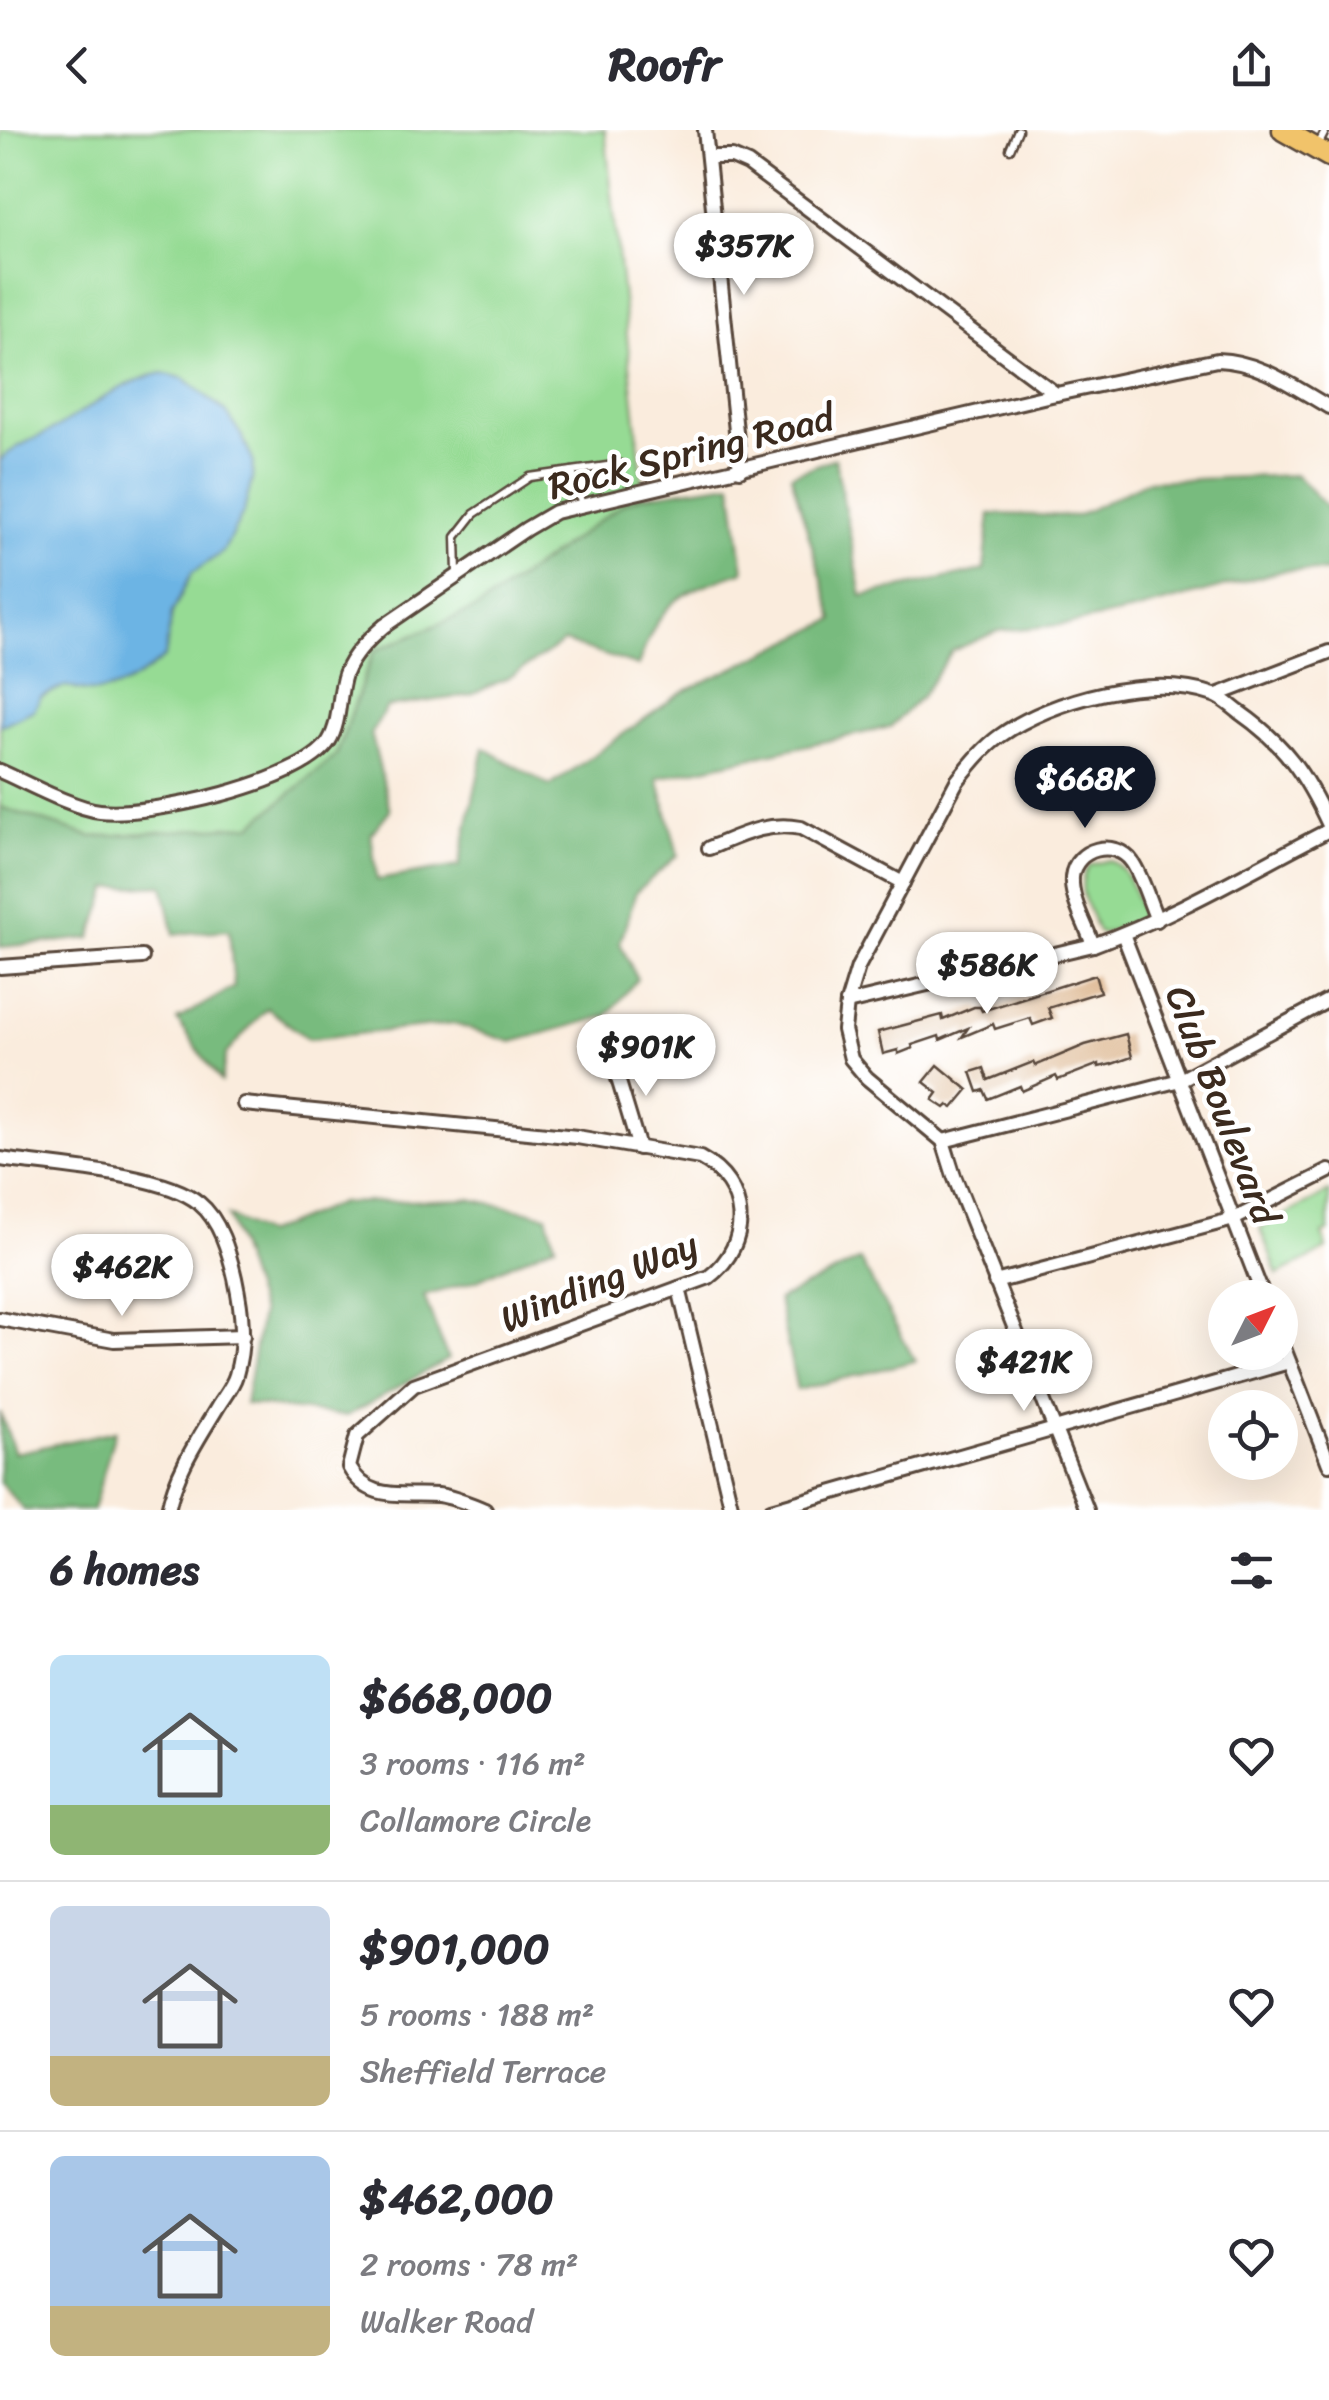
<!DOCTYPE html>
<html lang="en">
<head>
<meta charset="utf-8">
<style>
	body { margin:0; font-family:Sriracha,sans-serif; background:#f2f2f3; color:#2b2b33; height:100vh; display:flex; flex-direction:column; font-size:38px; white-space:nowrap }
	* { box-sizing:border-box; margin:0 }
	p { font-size:32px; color:#7c7c81 }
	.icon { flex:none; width:55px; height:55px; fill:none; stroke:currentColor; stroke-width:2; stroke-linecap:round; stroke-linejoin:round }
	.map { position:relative; height:1380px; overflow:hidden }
	.panel { display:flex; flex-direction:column; background:#fff; flex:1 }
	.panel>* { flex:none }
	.needle { width:65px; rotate:48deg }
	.fabs { position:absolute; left:1208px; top:1150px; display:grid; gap:20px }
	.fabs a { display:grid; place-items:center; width:90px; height:90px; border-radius:50%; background:#fff; box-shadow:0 10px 40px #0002; font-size:50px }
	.price { position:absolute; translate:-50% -85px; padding:0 22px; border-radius:35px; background:#fff; color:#222; font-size:32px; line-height:65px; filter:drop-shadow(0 2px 5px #0008) }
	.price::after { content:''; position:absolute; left:50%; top:60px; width:30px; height:22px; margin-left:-15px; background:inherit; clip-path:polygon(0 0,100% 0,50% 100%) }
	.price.current { background:#111827; color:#fff }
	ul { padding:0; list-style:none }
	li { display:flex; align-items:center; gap:30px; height:250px; padding:0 50px }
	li+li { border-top:2px solid #e1e1e2 }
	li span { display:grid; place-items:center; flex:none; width:280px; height:200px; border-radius:15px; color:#555 }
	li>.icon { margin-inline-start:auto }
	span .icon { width:120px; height:120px; fill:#fffc; stroke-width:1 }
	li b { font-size:42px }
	h2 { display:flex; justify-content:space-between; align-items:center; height:120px; padding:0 50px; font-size:42px }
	header { display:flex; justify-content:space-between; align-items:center; height:130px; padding:0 50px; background:#fff; font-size:45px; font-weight:700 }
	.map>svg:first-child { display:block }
	.green { fill:#96db94; stroke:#688259; stroke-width:2.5 }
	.forest { fill:#78bb7e; stroke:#5a724e; stroke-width:2.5 }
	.water { fill:#6cb4e4; stroke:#546f81; stroke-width:2.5 }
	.building { fill:#dcb58d }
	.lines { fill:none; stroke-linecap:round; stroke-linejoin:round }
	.lane-casing { stroke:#58473b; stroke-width:11 }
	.street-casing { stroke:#58473b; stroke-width:18 }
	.primary-casing { stroke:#58473b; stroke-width:25 }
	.lane { stroke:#fff; stroke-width:6 }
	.street { stroke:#fff; stroke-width:12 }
	.primary { stroke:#f1c36a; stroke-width:20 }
	.labels { text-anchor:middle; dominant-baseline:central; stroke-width:9; stroke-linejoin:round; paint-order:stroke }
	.street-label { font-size:38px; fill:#3b2a1e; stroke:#fff }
</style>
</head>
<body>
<header><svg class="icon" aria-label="back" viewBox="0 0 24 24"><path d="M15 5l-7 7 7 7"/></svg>Roofr<svg class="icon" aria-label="share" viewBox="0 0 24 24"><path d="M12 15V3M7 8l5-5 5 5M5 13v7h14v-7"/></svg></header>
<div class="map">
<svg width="1329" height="1380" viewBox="0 0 1329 1380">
	<rect width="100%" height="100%" fill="#fff"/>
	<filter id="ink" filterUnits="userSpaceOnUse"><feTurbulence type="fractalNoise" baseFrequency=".01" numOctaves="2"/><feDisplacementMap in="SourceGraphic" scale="20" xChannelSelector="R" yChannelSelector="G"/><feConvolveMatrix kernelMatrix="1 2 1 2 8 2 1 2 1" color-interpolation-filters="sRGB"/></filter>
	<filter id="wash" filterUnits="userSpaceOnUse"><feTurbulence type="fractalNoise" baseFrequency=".0048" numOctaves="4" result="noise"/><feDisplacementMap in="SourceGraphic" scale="40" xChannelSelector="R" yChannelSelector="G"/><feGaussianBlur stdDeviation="2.25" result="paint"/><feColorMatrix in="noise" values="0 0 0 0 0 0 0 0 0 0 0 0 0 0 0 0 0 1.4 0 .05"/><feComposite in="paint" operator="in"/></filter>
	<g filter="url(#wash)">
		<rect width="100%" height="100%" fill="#faecdd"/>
		<g class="green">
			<polygon points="0,0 605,0 644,366 624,373 478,478 374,521 336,626 252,696 92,707 0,677"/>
			<path d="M1109,730C1131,740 1134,764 1142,785L1140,790L1102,804L1098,802C1089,779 1073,757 1089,735Z"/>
			<polygon points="1329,1062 1329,1101 1323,1104 1327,1119 1278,1145 1260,1098"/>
		</g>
		<g class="forest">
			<path d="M835,328L862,466L984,440L990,384L1077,386L1147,351L1296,345L1328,378L1329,442L1285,440L1134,481L1070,494L998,501L952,521L921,567L890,597L658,648L678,725L636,762L620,813L637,849L607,886L512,912L454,894L308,909L267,878L226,924L221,952L177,890L234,857L229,800L174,804L163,755L109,758L91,808L0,817V677L92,707L252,695L336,626L374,521L478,478L624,373L644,366L732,353L744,441C678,464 662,467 638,536L564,512L512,546L471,565L387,577L371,603L390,680L371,704L377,750L459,736L484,618L550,656L681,563L834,490L791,345Z"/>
			<polygon points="469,1069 547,1085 555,1114 477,1150 424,1166 448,1229 347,1286 245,1274 261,1183 228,1086 264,1104 340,1073"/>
			<polygon points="860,1130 915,1231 797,1260 778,1170"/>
			<polygon points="0,1282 15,1323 115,1301 93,1380 24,1380 0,1353"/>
		</g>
		<path class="water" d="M163,243L185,249L227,283L243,308L253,331L252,350L244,381L223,422L192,443L172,483L165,527C133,552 108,571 66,556L41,567L34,580L0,596V330C17,314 36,309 56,298C90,278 123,250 163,243Z"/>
		<g id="blocks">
			<g class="building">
				<polygon points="1095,845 1100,862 1048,878 1052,888 1033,895 1030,888 995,899 993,894 962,907 968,898 940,910 939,906 912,915 913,918 898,924 898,920 883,924 878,902 942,885 943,890 974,877 980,877 982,881"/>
				<polygon points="1126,904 1132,927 1112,934 1099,937 1099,934 1058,950 1056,946 1022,961 1020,956 988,969 984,960 978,962 971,942 984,938 988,950 1033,932 1035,936 1085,915"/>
				<polygon points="938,935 968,960 953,978 948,975 945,978 933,970 938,963 924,952"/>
			</g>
		</g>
	</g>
	<g filter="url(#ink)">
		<use href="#blocks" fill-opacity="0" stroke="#58473b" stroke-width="2.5"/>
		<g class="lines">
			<g class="lane-casing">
				<g id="lane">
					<polyline points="1317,17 1326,0"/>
					<polyline points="1010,19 1018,0"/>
					<polyline points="572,341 582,375"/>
					<polyline points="457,443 456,407 474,384 530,347 621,334"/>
				</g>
			</g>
			<g class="street-casing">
				<g id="street">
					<polyline points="705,0 740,340"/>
					<polyline points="708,27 732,27 748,34 1056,264"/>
					<polyline points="1217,565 1329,522"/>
					<path d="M0,641C27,653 73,678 100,681C149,687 302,653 329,611C341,591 338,565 345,544C352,525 369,509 384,496L526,399L555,382L1047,266L1217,230C1259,231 1294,257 1329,277"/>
					<path d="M709,718C739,706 766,691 801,698L903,753"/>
					<polyline points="1123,804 1264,1168"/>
					<path d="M1093,815C1086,795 1070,768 1072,747C1075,718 1115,708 1132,732C1143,748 1149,772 1157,790"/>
					<polyline points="0,837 142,827"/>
					<path d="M847,873L1093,815C1176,785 1251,740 1329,700"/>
					<polyline points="613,932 639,1018"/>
					<path d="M244,974L577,1007L700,1028C749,1054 753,1113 709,1147L414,1255L357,1306L349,1337C369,1373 403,1362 438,1365C454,1367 470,1374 485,1380"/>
					<polyline points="943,1011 1180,950 1329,870"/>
					<path d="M0,1029C49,1036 164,1043 199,1073C220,1090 229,1122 235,1148C242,1181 246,1211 236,1245C233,1256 223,1268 217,1278C197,1311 176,1342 168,1380"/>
					<polyline points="995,1152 1234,1089 1329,1041"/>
					<polyline points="679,1158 732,1380"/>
					<polyline points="0,1189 114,1210 243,1206"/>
					<polyline points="1280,1208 1329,1334"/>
					<polyline points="771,1380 1289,1232"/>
					<path d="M1087,1380L954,1046L943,1011L867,948L851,929L844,900L847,873L858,837L957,651C970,635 983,618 1000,606C1052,569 1152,543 1214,565C1223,568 1231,576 1239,582C1285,614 1306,645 1329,695"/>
				</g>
			</g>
			<g class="primary-casing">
				<polyline id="primary" points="1283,0 1329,26"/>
			</g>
			<use href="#lane" class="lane"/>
			<use href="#street" class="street"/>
			<use href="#primary" class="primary"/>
		</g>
	</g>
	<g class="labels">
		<g class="street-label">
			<text transform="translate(691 322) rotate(-14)">Rock Spring Road</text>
			<text transform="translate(1222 975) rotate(69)">Club Boulevard</text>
			<text transform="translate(599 1152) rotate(-22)">Winding Way</text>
		</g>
	</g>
</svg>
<div class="fabs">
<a><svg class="needle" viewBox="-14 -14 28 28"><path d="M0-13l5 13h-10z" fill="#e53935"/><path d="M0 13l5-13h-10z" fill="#7c7c81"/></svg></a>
<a><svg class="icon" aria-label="locate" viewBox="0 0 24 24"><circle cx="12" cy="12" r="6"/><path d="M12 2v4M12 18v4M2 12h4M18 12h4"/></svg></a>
</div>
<b class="price" style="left:744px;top:168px">$357K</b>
<b class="price current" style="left:1085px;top:701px">$668K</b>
<b class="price" style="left:987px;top:887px">$586K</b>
<b class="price" style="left:646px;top:969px">$901K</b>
<b class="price" style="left:122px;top:1189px">$462K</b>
<b class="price" style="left:1024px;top:1284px">$421K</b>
</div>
<section class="panel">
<h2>6 homes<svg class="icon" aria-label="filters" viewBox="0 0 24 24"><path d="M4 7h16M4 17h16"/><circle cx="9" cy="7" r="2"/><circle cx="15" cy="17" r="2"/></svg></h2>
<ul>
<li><span style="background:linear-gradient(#bfe0f5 75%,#8fb573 0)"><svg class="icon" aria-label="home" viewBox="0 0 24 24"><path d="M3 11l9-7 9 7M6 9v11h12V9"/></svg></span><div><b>$668,000</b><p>3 rooms · 116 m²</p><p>Collamore Circle</p></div><svg class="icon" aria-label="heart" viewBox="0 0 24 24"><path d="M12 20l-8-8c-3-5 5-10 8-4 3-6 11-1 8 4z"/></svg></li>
<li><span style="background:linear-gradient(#c9d6e8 75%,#c2b280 0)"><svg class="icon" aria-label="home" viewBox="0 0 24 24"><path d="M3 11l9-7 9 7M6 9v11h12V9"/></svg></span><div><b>$901,000</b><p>5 rooms · 188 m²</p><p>Sheffield Terrace</p></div><svg class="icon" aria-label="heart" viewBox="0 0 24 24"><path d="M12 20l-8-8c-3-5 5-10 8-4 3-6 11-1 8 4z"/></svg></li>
<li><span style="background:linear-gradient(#a9c7e8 75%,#c2b280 0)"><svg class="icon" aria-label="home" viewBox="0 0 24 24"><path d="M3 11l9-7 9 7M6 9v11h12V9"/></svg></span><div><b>$462,000</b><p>2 rooms · 78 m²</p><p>Walker Road</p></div><svg class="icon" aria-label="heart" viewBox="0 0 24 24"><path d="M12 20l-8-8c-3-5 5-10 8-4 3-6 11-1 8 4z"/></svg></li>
</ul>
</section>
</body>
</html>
